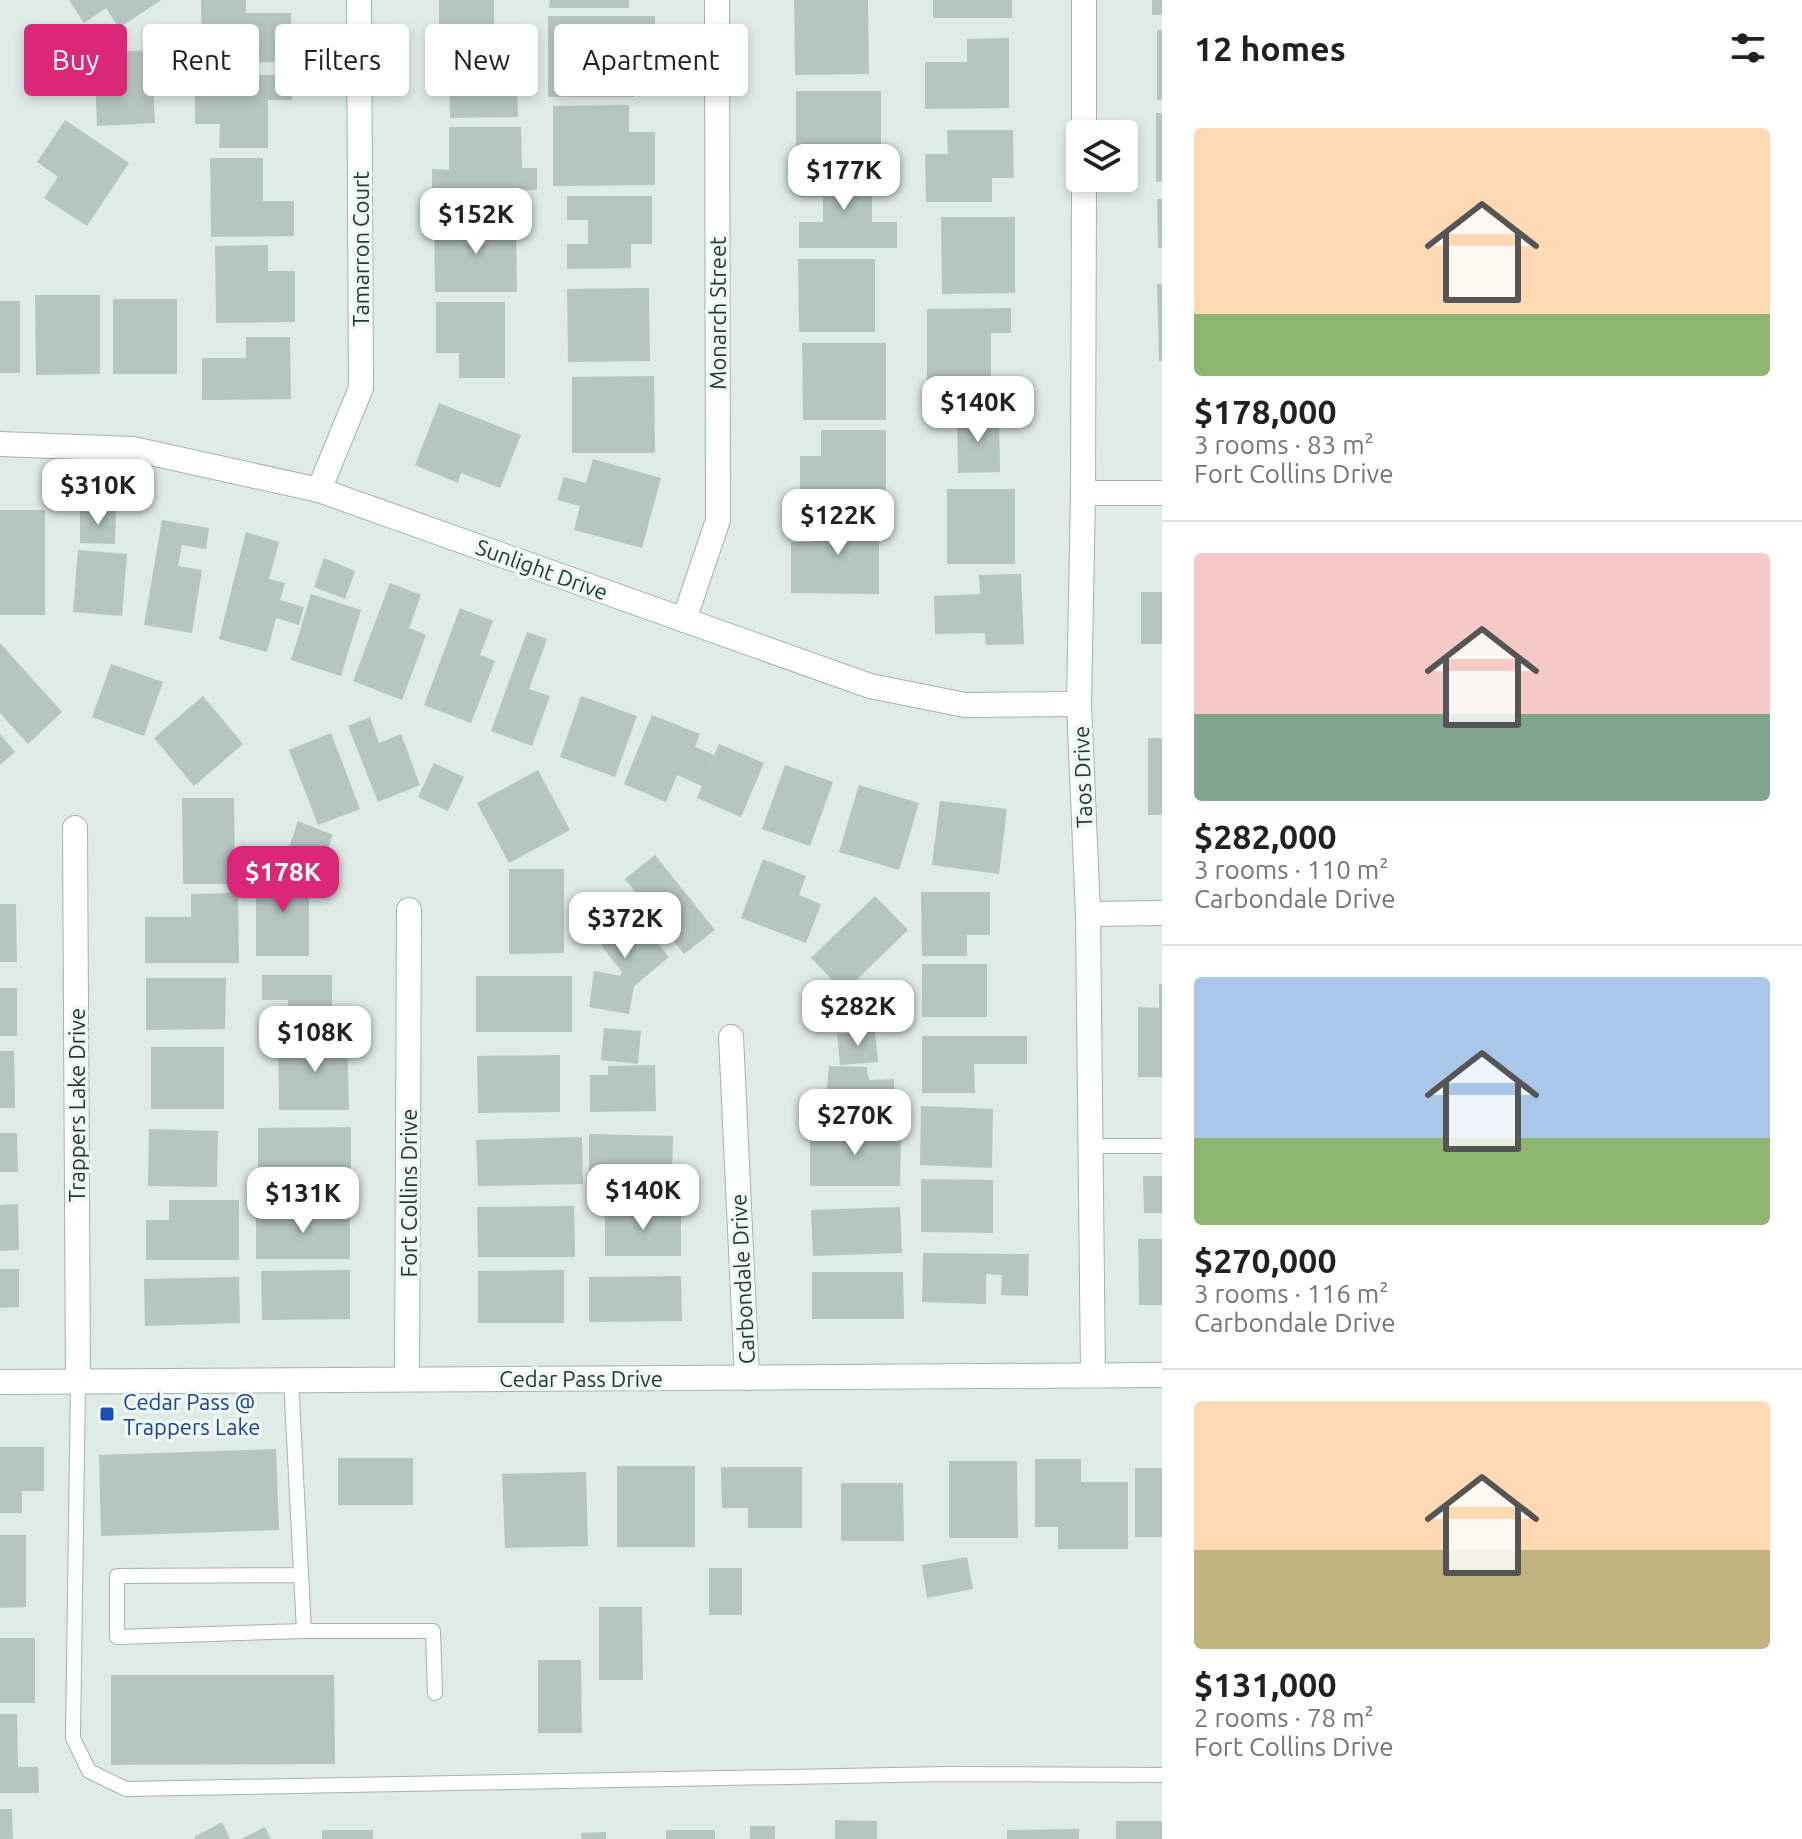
<!DOCTYPE html>
<html lang="en">
<head>
<meta charset="utf-8">
<style>
	body { margin:0; font-family:Ubuntu,sans-serif; background:#f6f6f6; color:#202124; height:100vh; display:flex; flex-direction:column; font-size:30px; white-space:nowrap }
	* { box-sizing:border-box; margin:0 }
	p { font-size:26px; color:#757577 }
	.icon { flex:none; width:44px; height:44px; fill:none; stroke:currentColor; stroke-width:2; stroke-linecap:round; stroke-linejoin:round }
	.map { position:relative; flex:1; overflow:hidden }
	.details { display:flex; flex-direction:column; background:#fff; width:640px }
	.details>* { flex:none }
	.banner { position:absolute; left:24px; top:24px; width:760px; height:72px; display:flex; gap:16px }
	.fabs { position:absolute; left:1066px; top:120px; display:grid; gap:16px }
	.fabs a { display:grid; place-items:center; width:72px; height:72px; border-radius:8px; background:#fff; box-shadow:0 4px 12px #0003; font-size:40px }
	.price { position:absolute; translate:-50% -68px; padding:0 18px; border-radius:16px; background:#fff; color:#222; font-size:26px; line-height:52px; filter:drop-shadow(0 2px 4px #0008) }
	.price::after { content:''; position:absolute; left:50%; top:48px; width:24px; height:18px; margin-left:-12px; background:inherit; clip-path:polygon(0 0,100% 0,50% 100%) }
	.price.on { background:#db2777; color:#fff }
	ul { padding:0; list-style:none }
	li { display:grid; align-content:center; gap:16px; height:424px; padding:0 32px }
	li+li { border-top:2px solid #e0e0e0 }
	li span { display:grid; place-items:center; height:248px; border-radius:8px; color:#555 }
	li>.icon { margin-inline-start:auto }
	span .icon { width:144px; height:144px; fill:#fffc; stroke-width:1 }
	li b { font-size:34px }
	h2 { display:flex; justify-content:space-between; align-items:center; height:96px; padding:0 32px; font-size:34px }
	.tag { padding:0 28px; border-radius:8px; background:#fff; box-shadow:0 4px 12px #0003; font-size:28px; line-height:72px }
	.tag.on { background:#db2777; color:#fff }
	main { display:flex; flex:1; min-height:0 }
	.map>svg:first-child { display:block }
	.building { fill:#b5c5c0 }
	.lines { fill:none; stroke-linecap:round; stroke-linejoin:round }
	.lane-casing { stroke:#a2b3ae; stroke-width:16 }
	.street-casing { stroke:#a2b3ae; stroke-width:26 }
	.secondary-casing { stroke:#9eb6b0; stroke-width:26 }
	.lane { stroke:#fff; stroke-width:14 }
	.street { stroke:#fff; stroke-width:24 }
	.secondary { stroke:#fff; stroke-width:24 }
	.transit-dot { fill:#1a4fb4; stroke:#f0f7f4; stroke-width:3 }
	.labels { text-anchor:middle; dominant-baseline:central; stroke-width:7; stroke-linejoin:round; paint-order:stroke }
	.street-label { font-size:22px; fill:#203b36; stroke:#f0f7f4 }
	.transit-label { font-size:22px; fill:#164399; stroke:#f0f7f4; text-anchor:start }
</style>
</head>
<body>
<main>
<div class="map">
<svg width="1162" height="1839" viewBox="0 0 1162 1839">
	<rect width="100%" height="100%" fill="#dfebe7"/>
	<g class="building">
		<polygon points="69,0 161,0 119,28 106,8 84,23"/>
		<polygon points="201,0 246,0 246,13 291,13 291,62 202,63"/>
		<rect x="439" y="0" width="55" height="32"/>
		<polygon points="550,0 629,0 629,8 549,8"/>
		<polygon points="794,0 868,0 869,74 795,75"/>
		<rect x="933" y="0" width="79" height="18"/>
		<rect x="1152" y="0" width="10" height="15"/>
		<polygon points="548,16 655,16 655,70 634,70 634,97 548,97"/>
		<rect x="1157" y="30" width="5" height="70"/>
		<polygon points="1009,38 1009,108 925,109 925,62 967,62 967,39"/>
		<polygon points="516,41 518,117 450,118 449,78 432,78 431,42"/>
		<polygon points="151,50 155,123 97,126 94,53"/>
		<polygon points="195,75 292,75 292,100 268,100 268,148 219,148 220,124 195,124"/>
		<rect x="796" y="91" width="85" height="70"/>
		<polygon points="629,105 629,132 655,132 655,185 553,186 553,106"/>
		<rect x="1156" y="113" width="6" height="69"/>
		<polygon points="65,120 129,163 87,226 44,198 58,177 37,162"/>
		<polygon points="449,127 521,127 522,168 537,168 537,190 520,190 520,207 432,207 432,169 449,170"/>
		<polygon points="947,130 1013,130 1014,178 992,178 992,202 926,202 925,154 948,154"/>
		<polygon points="210,158 263,158 263,201 294,201 294,236 211,237"/>
		<polygon points="799,171 872,171 872,222 897,222 897,248 799,248 799,222 823,222 823,197 799,197"/>
		<polygon points="567,196 652,196 652,244 631,244 631,268 567,269 567,244 588,244 588,220 567,220"/>
		<polygon points="1157,199 1162,199 1162,248 1158,248"/>
		<polygon points="941,217 1015,217 1015,293 942,294"/>
		<polygon points="434,221 516,221 517,292 435,292"/>
		<polygon points="268,245 268,271 295,271 295,322 216,323 215,246"/>
		<polygon points="798,259 875,259 875,332 799,332"/>
		<polygon points="1157,284 1162,284 1162,361 1159,361"/>
		<polygon points="649,288 650,361 568,362 567,289"/>
		<polygon points="35,295 100,295 100,374 36,375"/>
		<rect x="113" y="299" width="64" height="75"/>
		<rect x="0" y="301" width="20" height="72"/>
		<polygon points="436,302 505,302 505,378 459,378 459,353 436,353"/>
		<polygon points="1011,308 1011,333 991,333 991,383 927,384 927,309"/>
		<polygon points="246,337 290,337 291,399 202,400 202,358 246,358"/>
		<polygon points="802,343 886,343 886,420 803,420"/>
		<polygon points="654,376 655,453 572,453 572,377"/>
		<polygon points="439,403 521,435 500,488 461,473 458,483 415,465"/>
		<polygon points="999,416 1000,472 958,473 957,417"/>
		<polygon points="821,430 886,430 886,507 800,507 800,456 821,456"/>
		<polygon points="593,459 661,478 642,548 574,530 580,506 557,500 564,477 586,483"/>
		<rect x="947" y="489" width="68" height="75"/>
		<rect x="0" y="510" width="45" height="105"/>
		<polygon points="80,510 116,511 115,544 80,543"/>
		<polygon points="813,515 879,516 879,594 791,593 791,542 813,542"/>
		<polygon points="162,520 209,528 206,549 182,545 178,566 202,570 192,633 144,625"/>
		<polygon points="246,532 279,542 269,579 285,583 280,600 304,607 299,625 276,618 267,652 219,639"/>
		<polygon points="78,550 127,554 122,616 73,612"/>
		<polygon points="324,558 355,571 345,599 314,587"/>
		<polygon points="1021,574 1024,644 986,645 985,633 935,634 934,596 980,594 979,575"/>
		<polygon points="390,583 421,595 409,628 426,635 402,700 353,681"/>
		<rect x="1141" y="592" width="21" height="52"/>
		<polygon points="311,594 361,610 341,676 291,660"/>
		<polygon points="460,608 493,621 480,655 495,661 471,723 424,705"/>
		<polygon points="527,632 547,639 529,689 550,696 532,746 491,731"/>
		<polygon points="0,643 62,712 28,744 0,713"/>
		<polygon points="111,664 163,682 144,736 92,717"/>
		<polygon points="203,696 243,744 194,786 154,738"/>
		<polygon points="581,696 637,716 615,777 560,757"/>
		<polygon points="652,715 700,734 695,747 714,755 705,776 719,744 764,763 741,817 697,798 702,786 677,775 666,802 624,784"/>
		<polygon points="370,717 379,743 401,734 420,785 378,802 348,726"/>
		<polygon points="331,733 360,809 318,825 289,750"/>
		<polygon points="0,734 15,752 0,765"/>
		<rect x="1148" y="738" width="14" height="77"/>
		<polygon points="434,763 464,777 448,811 418,797"/>
		<polygon points="785,765 833,782 810,846 762,829"/>
		<polygon points="538,770 570,830 509,863 477,803"/>
		<polygon points="859,785 919,803 899,870 839,852"/>
		<polygon points="182,798 234,798 235,884 183,884"/>
		<polygon points="940,801 1007,809 999,874 932,865"/>
		<polygon points="298,821 333,835 321,866 287,853"/>
		<polygon points="655,855 715,930 684,954 625,879"/>
		<polygon points="763,859 806,876 799,895 821,904 806,943 741,918"/>
		<polygon points="509,869 564,869 564,953 509,954"/>
		<polygon points="309,871 309,956 256,956 256,872"/>
		<polygon points="921,892 990,892 990,935 967,935 967,956 922,956"/>
		<polygon points="238,893 239,963 145,963 145,917 191,917 191,894"/>
		<polygon points="875,896 908,930 844,992 811,958"/>
		<polygon points="622,898 669,957 634,986 629,1014 589,1007 594,971 620,976 622,972 601,945 616,933 602,916"/>
		<polygon points="0,904 16,904 17,962 0,962"/>
		<rect x="922" y="964" width="65" height="53"/>
		<polygon points="262,975 332,975 332,1033 288,1033 288,1000 262,1000"/>
		<rect x="476" y="976" width="96" height="56"/>
		<polygon points="146,978 226,978 225,1029 146,1030"/>
		<polygon points="1159,984 1162,984 1162,1077 1138,1077 1138,1007 1159,1008"/>
		<rect x="0" y="988" width="17" height="48"/>
		<polygon points="604,1028 641,1031 638,1064 601,1060"/>
		<polygon points="875,1031 878,1062 840,1065 837,1034"/>
		<polygon points="302,1035 347,1035 349,1110 279,1110 278,1047 302,1047"/>
		<polygon points="922,1036 1027,1036 1027,1064 974,1064 975,1093 922,1093"/>
		<rect x="151" y="1047" width="73" height="62"/>
		<polygon points="0,1051 14,1051 15,1108 0,1108"/>
		<polygon points="560,1055 560,1112 478,1113 477,1056"/>
		<polygon points="655,1065 656,1111 590,1112 590,1075 608,1075 608,1066"/>
		<polygon points="829,1066 867,1067 867,1073 870,1080 894,1079 894,1113 825,1108"/>
		<polygon points="921,1106 993,1109 992,1168 920,1165"/>
		<polygon points="351,1127 351,1183 258,1183 258,1128"/>
		<polygon points="149,1129 218,1131 217,1187 148,1186"/>
		<polygon points="810,1129 901,1129 900,1186 810,1186"/>
		<polygon points="0,1133 17,1133 18,1172 0,1172"/>
		<polygon points="589,1134 673,1136 672,1183 589,1181"/>
		<polygon points="582,1137 583,1184 478,1186 476,1140"/>
		<polygon points="1143,1176 1162,1176 1162,1213 1144,1213"/>
		<polygon points="921,1179 993,1180 993,1233 921,1232"/>
		<polygon points="169,1200 239,1200 239,1260 146,1260 146,1220 169,1220"/>
		<polygon points="18,1204 19,1250 0,1251 0,1205"/>
		<polygon points="574,1206 575,1257 478,1257 477,1207"/>
		<polygon points="900,1207 902,1253 813,1256 811,1210"/>
		<rect x="605" y="1209" width="76" height="47"/>
		<rect x="256" y="1211" width="94" height="48"/>
		<polygon points="1138,1239 1162,1239 1162,1305 1139,1305"/>
		<polygon points="923,1253 1029,1254 1028,1296 1001,1295 1002,1275 986,1274 986,1304 922,1302"/>
		<polygon points="0,1269 19,1269 19,1307 0,1308"/>
		<polygon points="350,1270 350,1319 262,1320 261,1271"/>
		<polygon points="564,1270 564,1323 478,1323 478,1271"/>
		<polygon points="812,1272 903,1272 904,1319 812,1319"/>
		<polygon points="681,1276 682,1321 589,1322 589,1277"/>
		<polygon points="239,1277 240,1323 145,1326 144,1279"/>
		<polygon points="0,1447 44,1447 44,1491 22,1491 22,1513 0,1513"/>
		<polygon points="276,1449 279,1530 101,1536 99,1455"/>
		<rect x="338" y="1458" width="75" height="47"/>
		<polygon points="1035,1459 1081,1459 1081,1482 1128,1482 1128,1549 1058,1549 1058,1527 1035,1527"/>
		<polygon points="949,1461 1017,1461 1018,1538 949,1538"/>
		<rect x="617" y="1466" width="78" height="81"/>
		<polygon points="721,1467 802,1467 802,1528 748,1528 748,1508 722,1508"/>
		<rect x="1135" y="1468" width="27" height="69"/>
		<polygon points="586,1472 588,1546 505,1548 502,1474"/>
		<polygon points="841,1483 903,1483 904,1541 841,1541"/>
		<polygon points="0,1535 26,1535 26,1607 0,1608"/>
		<polygon points="967,1557 973,1589 927,1598 922,1565"/>
		<rect x="709" y="1568" width="33" height="47"/>
		<polygon points="599,1607 642,1607 643,1680 599,1680"/>
		<rect x="0" y="1638" width="35" height="65"/>
		<polygon points="538,1660 581,1660 582,1733 538,1733"/>
		<polygon points="111,1675 334,1675 335,1764 111,1765"/>
		<polygon points="0,1714 17,1714 18,1767 38,1767 39,1793 0,1793"/>
		<polygon points="0,1809 12,1809 13,1839 0,1839"/>
		<polygon points="835,1820 877,1821 877,1839 835,1839"/>
		<rect x="1116" y="1821" width="46" height="18"/>
		<polygon points="222,1822 230,1839 195,1839 194,1837"/>
		<rect x="750" y="1826" width="25" height="13"/>
		<polygon points="265,1827 271,1839 241,1839"/>
		<polygon points="1079,1829 1079,1839 1007,1839 1007,1830"/>
		<rect x="322" y="1830" width="51" height="9"/>
		<rect x="666" y="1830" width="49" height="9"/>
		<polygon points="606,1832 606,1839 582,1839 581,1833"/>
	</g>
	<g class="lines">
		<g class="lane-casing">
			<g id="lane">
				<polyline points="1091,1146 1162,1146"/>
				<polyline points="291,1379 304,1631 117,1637 117,1576 301,1575"/>
				<polyline points="78,1382 73,1738 89,1771 126,1789 947,1774 1162,1775"/>
				<polyline points="304,1631 433,1631 435,1693"/>
			</g>
		</g>
		<g class="street-casing">
			<g id="street">
				<polyline points="1084,134 1084,0"/>
				<polyline points="1084,178 1083,493 1079,704 1088,914 1093,1375"/>
				<polyline points="0,444 133,449 319,490 870,686 965,705 1079,704"/>
				<polyline points="319,490 361,388 359,0"/>
				<polyline points="1083,493 1162,493"/>
				<polyline points="684,620 718,520 717,0"/>
				<polyline points="75,828 78,1382"/>
				<polyline points="1088,914 1162,913"/>
				<polyline points="731,1037 747,1378"/>
				<polyline points="407,1379 409,910"/>
			</g>
		</g>
		<g class="secondary-casing">
			<polyline id="secondary" points="0,1382 1162,1375"/>
		</g>
		<use href="#lane" class="lane"/>
		<use href="#street" class="street"/>
		<use href="#secondary" class="secondary"/>
	</g>
	<rect class="transit-dot" x="99" y="1406" width="16" height="16" rx="4"/>
	<g class="labels">
		<g class="street-label">
			<text transform="translate(360 249) rotate(-90)">Tamarron Court</text>
			<text transform="translate(717 313) rotate(-90)">Monarch Street</text>
			<text transform="translate(542 569) rotate(20)">Sunlight Drive</text>
			<text transform="translate(1082 777) rotate(-92)">Taos Drive</text>
			<text transform="translate(76 1105) rotate(-90)">Trappers Lake Drive</text>
			<text transform="translate(408 1193) rotate(-90)">Fort Collins Drive</text>
			<text transform="translate(742 1279) rotate(-93)">Carbondale Drive</text>
			<text x="581" y="1378">Cedar Pass Drive</text>
		</g>
		<g class="transit-label">
			<text x="123" y="1401">Cedar Pass @<tspan x="123" dy="25">Trappers Lake</tspan></text>
		</g>
	</g>
</svg>
<div class="fabs">
<a><svg class="icon" aria-label="layers" viewBox="0 0 24 24"><path d="M12 4l9 5-9 5-9-5zM3 14l9 5 9-5"/></svg></a>
</div>
<b class="price" style="left:844px;top:212px">$177K</b>
<b class="price" style="left:476px;top:256px">$152K</b>
<b class="price" style="left:978px;top:444px">$140K</b>
<b class="price" style="left:98px;top:527px">$310K</b>
<b class="price" style="left:838px;top:557px">$122K</b>
<b class="price on" style="left:283px;top:914px">$178K</b>
<b class="price" style="left:625px;top:960px">$372K</b>
<b class="price" style="left:858px;top:1048px">$282K</b>
<b class="price" style="left:315px;top:1074px">$108K</b>
<b class="price" style="left:855px;top:1157px">$270K</b>
<b class="price" style="left:643px;top:1232px">$140K</b>
<b class="price" style="left:303px;top:1235px">$131K</b>
<div class="banner">
<a class="tag on">Buy</a>
<a class="tag">Rent</a>
<a class="tag">Filters</a>
<a class="tag">New</a>
<a class="tag">Apartment</a>
</div>
</div>
<section class="details">
<h2>12 homes<svg class="icon" aria-label="filters" viewBox="0 0 24 24"><path d="M4 7h16M4 17h16"/><circle cx="9" cy="7" r="2"/><circle cx="15" cy="17" r="2"/></svg></h2>
<ul>
<li><span style="background:linear-gradient(#ffd9b3 75%,#8fb573 0)"><svg class="icon" aria-label="home" viewBox="0 0 24 24"><path d="M3 11l9-7 9 7M6 9v11h12V9"/></svg></span><div><b>$178,000</b><p>3 rooms · 83 m²</p><p>Fort Collins Drive</p></div></li>
<li><span style="background:linear-gradient(#f6c9c9 65%,#7fa58c 0)"><svg class="icon" aria-label="home" viewBox="0 0 24 24"><path d="M3 11l9-7 9 7M6 9v11h12V9"/></svg></span><div><b>$282,000</b><p>3 rooms · 110 m²</p><p>Carbondale Drive</p></div></li>
<li><span style="background:linear-gradient(#a9c7e8 65%,#8fb573 0)"><svg class="icon" aria-label="home" viewBox="0 0 24 24"><path d="M3 11l9-7 9 7M6 9v11h12V9"/></svg></span><div><b>$270,000</b><p>3 rooms · 116 m²</p><p>Carbondale Drive</p></div></li>
<li><span style="background:linear-gradient(#ffd9b3 60%,#c2b280 0)"><svg class="icon" aria-label="home" viewBox="0 0 24 24"><path d="M3 11l9-7 9 7M6 9v11h12V9"/></svg></span><div><b>$131,000</b><p>2 rooms · 78 m²</p><p>Fort Collins Drive</p></div></li>
</ul>
</section>
</main>
</body>
</html>
